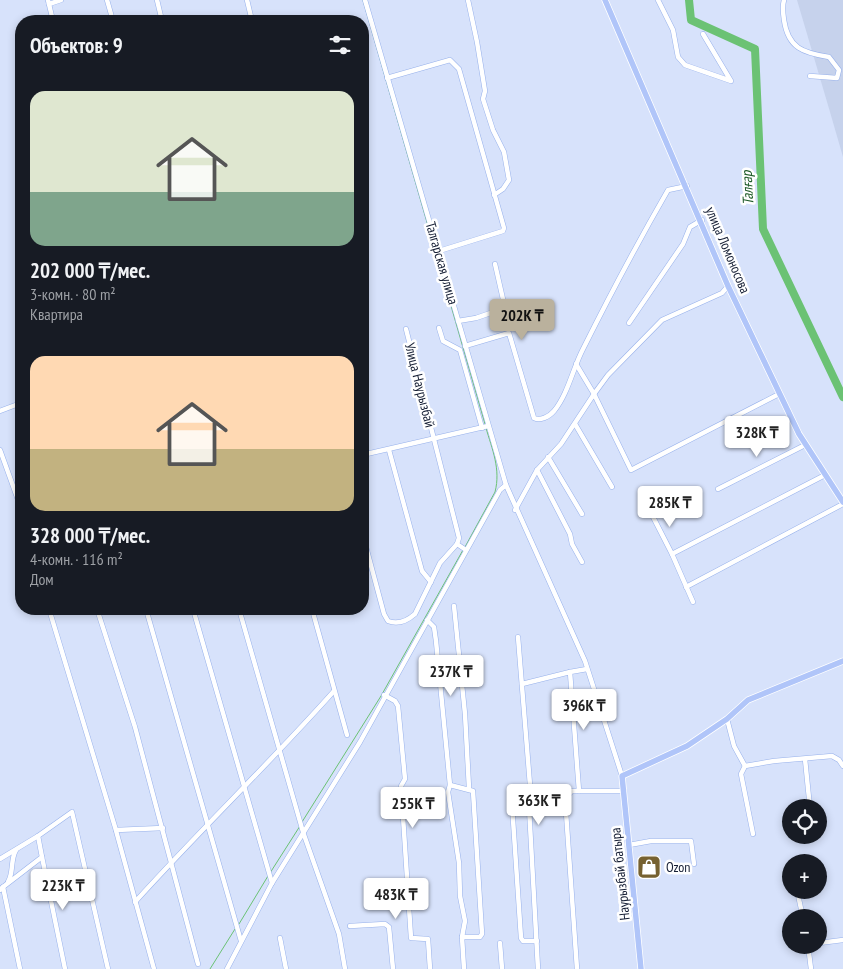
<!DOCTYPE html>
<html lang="ru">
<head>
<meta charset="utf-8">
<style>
	body { margin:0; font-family:"PT Sans Narrow",sans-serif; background:#242831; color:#f1f3f6; height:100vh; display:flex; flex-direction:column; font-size:19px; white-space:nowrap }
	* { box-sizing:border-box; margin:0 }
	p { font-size:16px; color:#9ea1a6 }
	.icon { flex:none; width:28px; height:28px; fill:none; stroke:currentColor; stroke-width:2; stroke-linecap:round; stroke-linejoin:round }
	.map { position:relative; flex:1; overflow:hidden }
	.details { position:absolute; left:15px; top:15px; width:354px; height:600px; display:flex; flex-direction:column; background:#171b24; border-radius:20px; box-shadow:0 2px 8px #0003 }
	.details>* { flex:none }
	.buttons { position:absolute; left:782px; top:799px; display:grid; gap:10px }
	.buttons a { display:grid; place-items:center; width:45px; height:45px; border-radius:50%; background:#171b24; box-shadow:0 2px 8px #0003; font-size:25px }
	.price { position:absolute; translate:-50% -42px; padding:0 11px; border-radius:5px; background:#fff; color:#222; font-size:16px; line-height:32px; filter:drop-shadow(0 1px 2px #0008) }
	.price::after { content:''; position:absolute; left:50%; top:30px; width:15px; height:11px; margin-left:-8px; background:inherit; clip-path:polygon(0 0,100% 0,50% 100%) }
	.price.selected { background:#bab19d; color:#111 }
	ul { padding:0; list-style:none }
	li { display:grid; align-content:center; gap:10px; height:265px; padding:0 15px }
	li span { display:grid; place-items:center; height:155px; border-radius:15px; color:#555 }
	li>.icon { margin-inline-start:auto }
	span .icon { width:90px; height:90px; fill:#fffc; stroke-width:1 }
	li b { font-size:21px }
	h2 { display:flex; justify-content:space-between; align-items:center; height:60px; padding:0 15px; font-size:21px }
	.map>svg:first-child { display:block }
	.built { fill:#c6d2ec }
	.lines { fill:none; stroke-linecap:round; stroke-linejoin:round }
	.stream { stroke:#6bc274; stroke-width:1 }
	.river { stroke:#6bc274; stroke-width:8 }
	.minor-casing { stroke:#97b1eb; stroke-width:5.5 }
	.major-casing { stroke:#fff; stroke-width:7 }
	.minor { stroke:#fff; stroke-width:4.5 }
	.major { stroke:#b0c5f9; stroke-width:5.5 }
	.labels { text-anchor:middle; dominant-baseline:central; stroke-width:5; stroke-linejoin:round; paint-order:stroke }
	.street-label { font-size:14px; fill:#161f35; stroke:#fff }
	.poi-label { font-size:14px; fill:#161f35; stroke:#fff; text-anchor:start }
	.water-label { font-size:15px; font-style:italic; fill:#1f5b29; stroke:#fff }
</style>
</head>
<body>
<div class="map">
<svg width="843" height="969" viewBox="0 0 843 969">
	<rect width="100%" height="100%" fill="#d7e2fb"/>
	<polygon class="built" points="797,0 843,0 843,157 830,112"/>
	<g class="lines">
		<g class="stream">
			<polyline points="363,0 485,424"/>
			<path d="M465,547L495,492C501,469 492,449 486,428"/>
			<polyline points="302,822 381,696 463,550"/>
			<polyline points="270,873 300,826"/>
			<polyline points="239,924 268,876"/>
			<polyline points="210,969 235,929"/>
		</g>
		<polyline class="river" points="689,0 691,20 755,49 763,229 843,397"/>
		<g class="minor-casing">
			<g id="minor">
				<polyline points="48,0 53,21"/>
				<polyline points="107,0 113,21"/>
				<polyline points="157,0 162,21"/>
				<polyline points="247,0 252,21"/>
				<polyline points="365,0 506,485 585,661 622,776"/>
				<polyline points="468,0 477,42 485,91 483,99 493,130 504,152 509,180 503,189 494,195"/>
				<polyline points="658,0 673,30 678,57 685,65 731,81 703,34"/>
				<path d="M784,0C782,7 783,13 784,20C788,48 803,53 829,57L839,70L837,78L810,76"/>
				<polyline points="49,4 61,0"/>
				<polyline points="387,78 450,60 459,69 504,228 503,231 439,251"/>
				<polyline points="458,321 476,318 505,308 495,264"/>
				<polyline points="629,323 683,244 690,227 702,220"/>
				<polyline points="439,328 443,341 460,350 482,428"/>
				<polyline points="406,329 457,530 459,538 457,544 466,550"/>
				<path d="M465,346L509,333L534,418C540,421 549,417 554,411C568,394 573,368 583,349C610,295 638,242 668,190L687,186"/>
				<polyline points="576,364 594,394 608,375 662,320 722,293 728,286"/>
				<polyline points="0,411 21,403"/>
				<polyline points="575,424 612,487"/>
				<polyline points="0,450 21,508"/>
				<polyline points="389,450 422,571 431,582"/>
				<polyline points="362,455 488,426"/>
				<polyline points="548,457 582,514"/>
				<polyline points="537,470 570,534 572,544 582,562"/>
				<polyline points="718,489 805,445"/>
				<polyline points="515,510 537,470 561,444 594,394 631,470 779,394"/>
				<polyline points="650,511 672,554"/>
				<path d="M362,532L384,614L388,621C398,625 407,621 415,614L440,563L457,544"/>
				<polyline points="686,587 843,504"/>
				<polyline points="693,602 672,554 825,475"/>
				<polyline points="454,606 465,714 469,788"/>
				<polyline points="49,609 115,827 154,969"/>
				<polyline points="97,609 135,727 198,964"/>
				<polyline points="146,609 241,941"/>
				<polyline points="193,609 272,883"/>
				<polyline points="239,609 303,832 339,934 345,969"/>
				<polyline points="312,609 347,735"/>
				<polyline points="427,620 434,627 436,641 450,785 448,792 459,863 460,896 465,921 462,937 464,969"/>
				<polyline points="518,637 530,785 528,789 538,969"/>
				<polyline points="522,684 570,672"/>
				<polyline points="384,695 395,701 398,706 405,779 401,786 411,938 428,939 430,969"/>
				<polyline points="727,719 734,746 745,766 774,761 832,756 839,760 843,766"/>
				<polyline points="805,759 810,808"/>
				<polyline points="745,766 741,774 753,834"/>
				<polyline points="450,785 473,791 482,934 480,937 462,937"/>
				<polyline points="528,789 513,788 511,790 521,938 523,941 537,941"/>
				<polyline points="579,791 570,672 587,669"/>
				<polyline points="116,830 163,828"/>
				<polyline points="804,840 811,835"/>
				<polyline points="629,845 651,841 691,841 694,864"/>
				<polyline points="42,857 65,969"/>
				<polyline points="0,859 38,836"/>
				<path d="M8,882C14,872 10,860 16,850"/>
				<polyline points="3,887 42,857 38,836 72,812 108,969"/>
				<polyline points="0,890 3,887 20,969"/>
				<polyline points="797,890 803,918"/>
				<path d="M135,902C200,830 270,763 334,691"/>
				<polyline points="350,926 385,924 389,927 393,969"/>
				<polyline points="280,938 286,969"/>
				<polyline points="500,943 502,969"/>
				<polyline points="819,943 843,940"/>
				<polyline points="808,945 811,969"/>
				<polyline points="227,969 272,883 360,742 500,490 506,485"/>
				<polyline points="577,969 565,798 572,791 624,791"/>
			</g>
		</g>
		<g class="major-casing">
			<g id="major">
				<polyline points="605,0 728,286 764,361 799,434 843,502"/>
				<polyline points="641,969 622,776 687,746 727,719 748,700 843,661"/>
			</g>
		</g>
		<use href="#minor" class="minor"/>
		<use href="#major" class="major"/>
	</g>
	<defs>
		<g id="shop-square" transform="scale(1.25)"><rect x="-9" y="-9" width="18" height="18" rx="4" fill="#766130" stroke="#fff"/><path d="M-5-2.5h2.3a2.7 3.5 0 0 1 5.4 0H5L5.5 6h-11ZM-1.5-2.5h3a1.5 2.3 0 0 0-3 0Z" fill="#fff"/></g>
	</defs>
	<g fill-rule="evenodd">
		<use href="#shop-square" x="649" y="867"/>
	</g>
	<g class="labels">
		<g class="street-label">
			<text transform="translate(728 250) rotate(67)">улица Ломоносова</text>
			<text transform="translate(442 263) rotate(74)">Талгарская улица</text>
			<text transform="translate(420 385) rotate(76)">Улица Наурызбай</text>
			<text transform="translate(620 874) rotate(-96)">Наурызбай батыра</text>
		</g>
		<g class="poi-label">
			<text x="666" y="867">Ozon</text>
		</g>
		<g class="water-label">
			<text transform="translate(747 188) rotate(-93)">Талғар</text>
		</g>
	</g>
</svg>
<div class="buttons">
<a><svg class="icon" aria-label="locate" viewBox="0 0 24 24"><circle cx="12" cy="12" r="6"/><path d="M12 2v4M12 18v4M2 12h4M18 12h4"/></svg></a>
<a>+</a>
<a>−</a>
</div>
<b class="price selected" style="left:522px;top:341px">202K ₸</b>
<b class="price" style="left:757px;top:458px">328K ₸</b>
<b class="price" style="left:670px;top:528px">285K ₸</b>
<b class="price" style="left:451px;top:697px">237K ₸</b>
<b class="price" style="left:584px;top:731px">396K ₸</b>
<b class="price" style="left:539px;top:826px">363K ₸</b>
<b class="price" style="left:413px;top:829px">255K ₸</b>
<b class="price" style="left:63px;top:911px">223K ₸</b>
<b class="price" style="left:396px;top:920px">483K ₸</b>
<section class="details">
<h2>Объектов: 9<svg class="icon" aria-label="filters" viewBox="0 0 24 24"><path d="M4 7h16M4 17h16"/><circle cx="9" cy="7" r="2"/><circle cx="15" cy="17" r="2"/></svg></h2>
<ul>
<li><span style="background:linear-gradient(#dfe7d0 65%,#7fa58c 0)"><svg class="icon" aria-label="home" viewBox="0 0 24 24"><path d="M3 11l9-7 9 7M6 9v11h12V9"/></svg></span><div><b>202 000 ₸/мес.</b><p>3-комн. · 80 m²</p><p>Квартира</p></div></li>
<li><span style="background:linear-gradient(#ffd9b3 60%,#c2b280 0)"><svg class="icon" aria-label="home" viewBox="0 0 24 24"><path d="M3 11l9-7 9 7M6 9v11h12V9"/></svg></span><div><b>328 000 ₸/мес.</b><p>4-комн. · 116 m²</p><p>Дом</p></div></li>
</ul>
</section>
</div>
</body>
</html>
